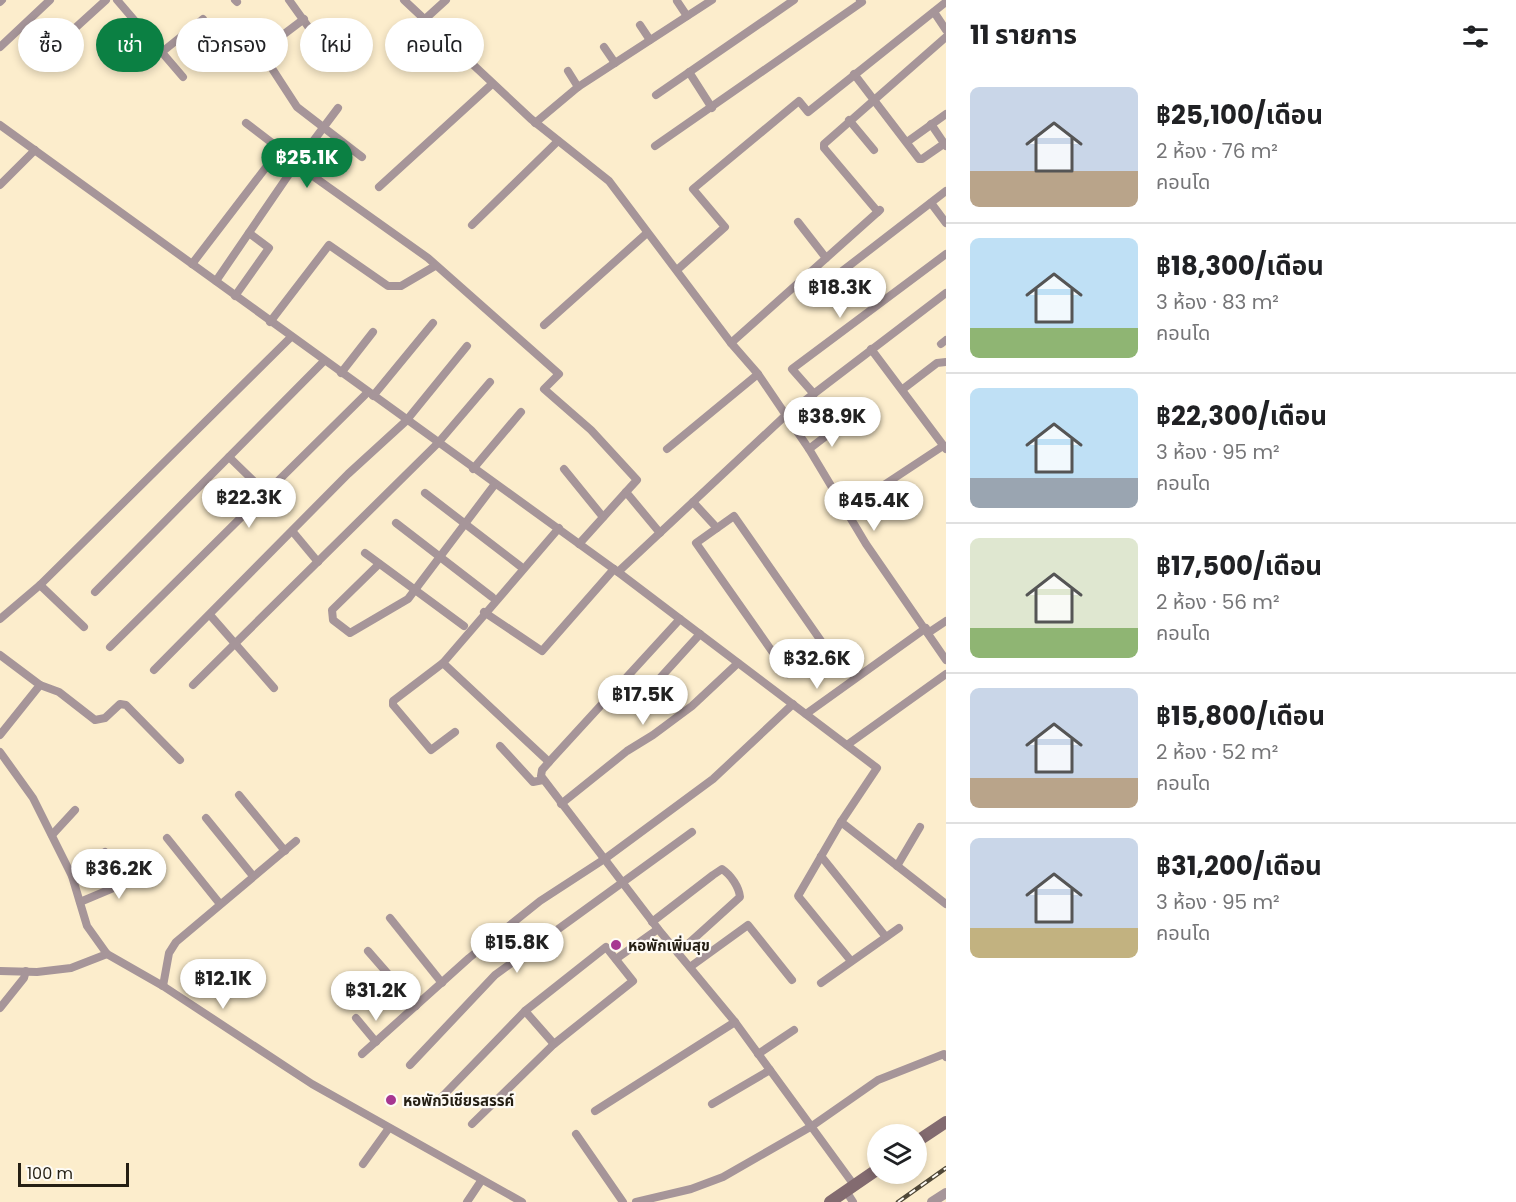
<!DOCTYPE html>
<html lang="th">
<head>
<meta charset="utf-8">
<style>
	body { margin:0; font-family:Poppins,"Noto Sans Thai",sans-serif; background:#f2f2f2; color:#202124; height:100vh; display:flex; flex-direction:column; font-size:22px; white-space:nowrap }
	* { box-sizing:border-box; margin:0 }
	p { font-size:20px; color:#757577 }
	.icon { flex:none; width:33px; height:33px; fill:none; stroke:currentColor; stroke-width:2; stroke-linecap:round; stroke-linejoin:round }
	.map { position:relative; flex:1; overflow:hidden }
	.panel { display:flex; flex-direction:column; background:#fff; width:570px }
	.panel>* { flex:none }
	.guide { position:absolute; left:18px; top:18px; width:570px; height:54px; display:flex; gap:12px }
	.controls { position:absolute; left:867px; top:1124px; display:grid; gap:12px }
	.controls a { display:grid; place-items:center; width:60px; height:60px; border-radius:50%; background:#fff; box-shadow:0 3px 9px #0003; font-size:30px }
	.scale { position:absolute; left:18px; bottom:15px; width:111px; box-sizing:border-box; padding-left:6px; border:3px solid #251f13; border-top:0; font-size:16px; line-height:21px; white-space:nowrap; color:#251f13; -webkit-text-stroke:4px #fefbf5; paint-order:stroke }
	.price { position:absolute; translate:-50% -51px; padding:0 14px; border-radius:21px; background:#fff; color:#222; font-size:20px; line-height:39px; filter:drop-shadow(0 2px 3px #0008) }
	.price::after { content:''; position:absolute; left:50%; top:36px; width:18px; height:14px; margin-left:-9px; background:inherit; clip-path:polygon(0 0,100% 0,50% 100%) }
	.price.selected { background:#0b8043; color:#fff }
	ul { padding:0; list-style:none }
	li { display:flex; align-items:center; gap:18px; height:150px; padding:0 24px }
	li+li { border-top:2px solid #e0e0e0 }
	li span { display:grid; place-items:center; flex:none; width:168px; height:120px; border-radius:9px; color:#555 }
	li>.icon { margin-inline-start:auto }
	span .icon { width:72px; height:72px; fill:#fffc; stroke-width:1 }
	li b { font-size:26px }
	h2 { display:flex; justify-content:space-between; align-items:center; height:72px; padding:0 24px; font-size:26px }
	.chip { padding:0 21px; border-radius:27px; background:#fff; box-shadow:0 3px 9px #0003; font-size:21px; line-height:54px }
	.chip.selected { background:#0b8043; color:#fff }
	main { display:flex; flex:1; min-height:0 }
	.map>svg:first-child { display:block }
	.lines { fill:none; stroke-linecap:round; stroke-linejoin:round }
	.minor { stroke:#a69599; stroke-width:8 }
	.tertiary { stroke:#a69599; stroke-width:10 }
	.secondary { stroke:#836b70; stroke-width:12 }
	.rail-casing { stroke:#4f4737; stroke-width:4.5 }
	.rail { stroke:#fefbf5; stroke-width:2; stroke-dasharray:7; stroke-linecap:butt }
	.poi-dot { fill:#a73691; stroke:#fefbf5; stroke-width:2 }
	.labels { text-anchor:middle; dominant-baseline:central; stroke-width:4.5; stroke-linejoin:round; paint-order:stroke }
	.poi-label { font-size:15px; font-weight:bold; fill:#251f13; stroke:#fefbf5; text-anchor:start }
</style>
</head>
<body>
<main>
<div class="map">
<svg width="946" height="1202" viewBox="0 0 946 1202">
	<rect width="100%" height="100%" fill="#fcedcc"/>
	<g class="lines">
		<g class="minor">
			<polyline points="117,0 183,77"/>
			<polyline points="235,0 237,2"/>
			<polyline points="289,0 322,46"/>
			<polyline points="404,0 531,119 609,181 731,343 758,374 809,449 866,544 946,660"/>
			<polyline points="677,1 687,16"/>
			<polyline points="0,2 2,0"/>
			<polyline points="934,12 946,30"/>
			<polyline points="424,20 446,0"/>
			<polyline points="640,25 650,40"/>
			<polyline points="239,34 271,67 297,107 362,157"/>
			<polyline points="62,40 106,0"/>
			<polyline points="0,47 50,0"/>
			<polyline points="604,47 615,63"/>
			<polyline points="162,52 203,19"/>
			<polyline points="259,53 304,19"/>
			<polyline points="568,71 578,87"/>
			<polyline points="689,72 712,108"/>
			<polyline points="854,74 919,159 922,159 945,143"/>
			<polyline points="656,95 794,0"/>
			<polyline points="849,120 874,150"/>
			<polyline points="535,123 578,87 712,0"/>
			<polyline points="931,124 946,146"/>
			<polyline points="0,125 618,572"/>
			<polyline points="907,142 946,114"/>
			<polyline points="655,146 862,2 860,0"/>
			<polyline points="296,164 338,108"/>
			<polyline points="0,185 35,150"/>
			<polyline points="379,187 492,84"/>
			<polyline points="931,203 946,223"/>
			<polyline points="878,212 824,148 824,144 946,37"/>
			<polyline points="798,222 826,258"/>
			<polyline points="472,225 558,141"/>
			<polyline points="192,264 280,149 246,123"/>
			<polyline points="677,270 725,227 693,189 799,101 808,112 946,2"/>
			<polyline points="216,281 296,164 428,258 559,374 544,389 591,430 637,480 626,492 660,533"/>
			<polyline points="828,282 946,191"/>
			<polyline points="235,296 269,248 249,233"/>
			<polyline points="270,322 329,245 388,286 401,286 435,266"/>
			<polyline points="544,325 647,233"/>
			<polyline points="731,343 880,210"/>
			<polyline points="941,344 946,340"/>
			<polyline points="871,349 946,449"/>
			<polyline points="341,373 373,332"/>
			<polyline points="903,389 937,363 946,362"/>
			<polyline points="814,394 792,369 946,254"/>
			<polyline points="373,396 433,323"/>
			<polyline points="667,449 758,374"/>
			<polyline points="809,449 839,426"/>
			<polyline points="229,457 266,493"/>
			<polyline points="473,469 521,412"/>
			<polyline points="564,469 603,517"/>
			<polyline points="425,493 520,566"/>
			<polyline points="693,502 717,528"/>
			<polyline points="846,510 943,446"/>
			<polygon points="734,516 826,648 788,674 696,543"/>
			<polyline points="396,523 492,597"/>
			<polyline points="293,532 318,562"/>
			<polyline points="579,544 626,492"/>
			<polyline points="365,553 464,626"/>
			<polyline points="379,564 332,610 333,620 350,633 408,599 495,484"/>
			<polyline points="40,585 84,627"/>
			<polyline points="95,592 324,361"/>
			<polyline points="484,612 542,651 614,569"/>
			<polyline points="210,615 274,688"/>
			<polyline points="0,619 40,585 291,337"/>
			<polyline points="680,619 877,768 841,822 946,904"/>
			<polyline points="928,633 946,621"/>
			<polyline points="110,647 368,392"/>
			<polyline points="0,655 40,685 0,735"/>
			<polyline points="443,663 549,762"/>
			<polyline points="154,670 348,474 406,421 467,346"/>
			<polyline points="40,685 59,692 95,720 105,718 120,704 126,705 180,760"/>
			<polyline points="193,685 438,443 490,382"/>
			<polyline points="641,699 700,634"/>
			<polyline points="806,714 926,628"/>
			<polyline points="455,732 431,750 393,705 393,701 443,663 559,528"/>
			<polyline points="847,745 946,674"/>
			<polyline points="500,746 533,782 543,780"/>
			<polyline points="0,752 33,798 72,876 87,926 107,954 163,986 312,1084 522,1202"/>
			<polyline points="239,795 285,851"/>
			<polyline points="561,804 627,751 653,735 692,706 738,663"/>
			<polyline points="206,818 253,876"/>
			<polyline points="841,822 798,896 851,961"/>
			<polyline points="52,835 75,810"/>
			<polyline points="167,838 220,904"/>
			<polyline points="821,856 886,937"/>
			<polyline points="897,866 920,827"/>
			<polyline points="72,876 105,852"/>
			<polyline points="80,902 149,873"/>
			<polyline points="390,918 442,983"/>
			<path d="M652,922L713,875L722,869C731,875 739,887 740,897L678,953"/>
			<polyline points="368,951 416,1006"/>
			<polyline points="616,959 658,929"/>
			<polyline points="690,967 748,925 792,980"/>
			<polyline points="0,971 37,972 71,968 107,954"/>
			<polyline points="821,983 899,928"/>
			<polyline points="163,986 169,953 176,942 296,841"/>
			<polyline points="0,1008 24,978 26,971"/>
			<polyline points="525,1011 554,1044"/>
			<polyline points="356,1018 376,1042"/>
			<polyline points="362,1054 469,958 540,901 606,858 713,779 793,704"/>
			<polyline points="758,1054 794,1030"/>
			<polyline points="410,1065 495,975 692,832"/>
			<polyline points="435,1104 525,1011 606,947 633,981 554,1044 472,1124"/>
			<polyline points="712,1104 770,1070"/>
			<polyline points="595,1111 735,1022"/>
			<polyline points="576,1134 623,1202"/>
			<polyline points="363,1164 389,1128"/>
			<polyline points="854,1185 735,1022 658,929 541,776 542,770 549,762 680,619 618,572 786,415 946,293"/>
			<polyline points="846,1191 853,1202"/>
			<polyline points="467,1202 481,1181"/>
			<polyline points="636,1202 691,1189 723,1177 812,1126 878,1080 944,1054 946,1057"/>
		</g>
		<polyline class="tertiary" points="932,1202 946,1193"/>
		<g class="secondary">
			<polyline points="916,1142 946,1122"/>
			<polyline points="830,1202 878,1169"/>
		</g>
		<g class="rail-casing">
			<polyline id="rail" points="898,1202 946,1168"/>
		</g>
		<use href="#rail" class="rail"/>
	</g>
	<g class="poi-dot">
		<circle cx="616" cy="945" r="6"/>
		<circle cx="391" cy="1100" r="6"/>
	</g>
	<g class="labels">
		<g class="poi-label">
			<text x="628" y="945">หอพักเพิ่มสุข</text>
			<text x="403" y="1100">หอพักวิเชียรสรรค์</text>
		</g>
	</g>
</svg>
<div class="controls">
<a><svg class="icon" aria-label="layers" viewBox="0 0 24 24"><path d="M12 4l9 5-9 5-9-5zM3 14l9 5 9-5"/></svg></a>
</div>
<div class="scale">100 m</div>
<b class="price selected" style="left:307px;top:189px">฿25.1K</b>
<b class="price" style="left:840px;top:319px">฿18.3K</b>
<b class="price" style="left:832px;top:448px">฿38.9K</b>
<b class="price" style="left:249px;top:529px">฿22.3K</b>
<b class="price" style="left:874px;top:532px">฿45.4K</b>
<b class="price" style="left:817px;top:690px">฿32.6K</b>
<b class="price" style="left:643px;top:726px">฿17.5K</b>
<b class="price" style="left:119px;top:900px">฿36.2K</b>
<b class="price" style="left:517px;top:974px">฿15.8K</b>
<b class="price" style="left:223px;top:1010px">฿12.1K</b>
<b class="price" style="left:376px;top:1022px">฿31.2K</b>
<div class="guide">
<a class="chip">ซื้อ</a>
<a class="chip selected">เช่า</a>
<a class="chip">ตัวกรอง</a>
<a class="chip">ใหม่</a>
<a class="chip">คอนโด</a>
</div>
</div>
<section class="panel">
<h2>11 รายการ<svg class="icon" aria-label="filters" viewBox="0 0 24 24"><path d="M4 7h16M4 17h16"/><circle cx="9" cy="7" r="2"/><circle cx="15" cy="17" r="2"/></svg></h2>
<ul>
<li><span style="background:linear-gradient(#c9d6e8 70%,#b9a48a 0)"><svg class="icon" aria-label="home" viewBox="0 0 24 24"><path d="M3 11l9-7 9 7M6 9v11h12V9"/></svg></span><div><b>฿25,100/เดือน</b><p>2 ห้อง · 76 m²</p><p>คอนโด</p></div></li>
<li><span style="background:linear-gradient(#bfe0f5 75%,#8fb573 0)"><svg class="icon" aria-label="home" viewBox="0 0 24 24"><path d="M3 11l9-7 9 7M6 9v11h12V9"/></svg></span><div><b>฿18,300/เดือน</b><p>3 ห้อง · 83 m²</p><p>คอนโด</p></div></li>
<li><span style="background:linear-gradient(#bfe0f5 75%,#9aa5b1 0)"><svg class="icon" aria-label="home" viewBox="0 0 24 24"><path d="M3 11l9-7 9 7M6 9v11h12V9"/></svg></span><div><b>฿22,300/เดือน</b><p>3 ห้อง · 95 m²</p><p>คอนโด</p></div></li>
<li><span style="background:linear-gradient(#dfe7d0 75%,#8fb573 0)"><svg class="icon" aria-label="home" viewBox="0 0 24 24"><path d="M3 11l9-7 9 7M6 9v11h12V9"/></svg></span><div><b>฿17,500/เดือน</b><p>2 ห้อง · 56 m²</p><p>คอนโด</p></div></li>
<li><span style="background:linear-gradient(#c9d6e8 75%,#b9a48a 0)"><svg class="icon" aria-label="home" viewBox="0 0 24 24"><path d="M3 11l9-7 9 7M6 9v11h12V9"/></svg></span><div><b>฿15,800/เดือน</b><p>2 ห้อง · 52 m²</p><p>คอนโด</p></div></li>
<li><span style="background:linear-gradient(#c9d6e8 75%,#c2b280 0)"><svg class="icon" aria-label="home" viewBox="0 0 24 24"><path d="M3 11l9-7 9 7M6 9v11h12V9"/></svg></span><div><b>฿31,200/เดือน</b><p>3 ห้อง · 95 m²</p><p>คอนโด</p></div></li>
</ul>
</section>
</main>
</body>
</html>
